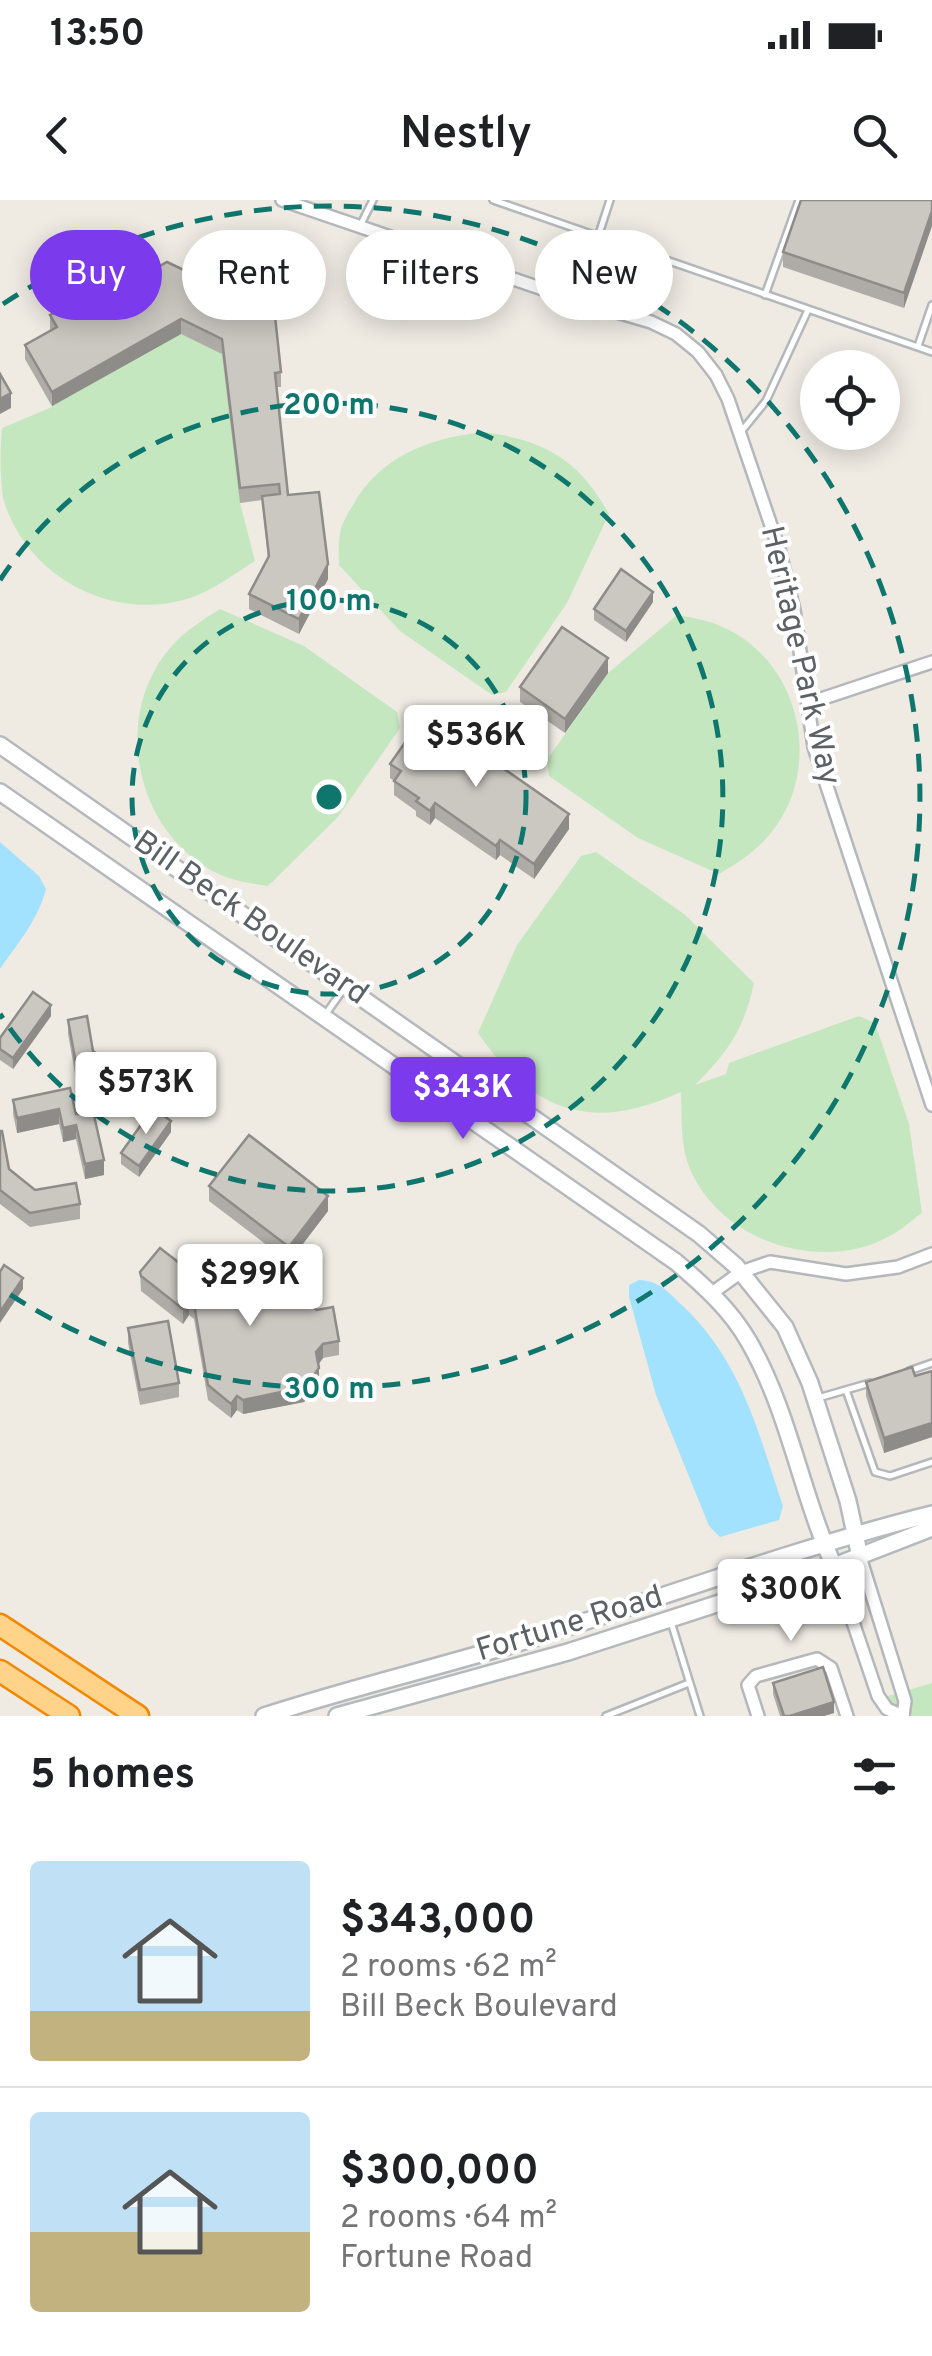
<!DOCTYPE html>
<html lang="en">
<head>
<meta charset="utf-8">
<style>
	body { margin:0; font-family:Overpass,sans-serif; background:#f2f2f2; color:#202124; height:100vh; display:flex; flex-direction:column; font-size:38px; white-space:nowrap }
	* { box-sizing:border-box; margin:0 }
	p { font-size:32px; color:#757577 }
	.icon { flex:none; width:55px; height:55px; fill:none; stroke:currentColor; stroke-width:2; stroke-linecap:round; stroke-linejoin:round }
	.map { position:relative; height:1516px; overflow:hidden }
	.sheet { display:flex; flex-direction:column; background:#fff; flex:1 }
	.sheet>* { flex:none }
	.guide { position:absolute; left:30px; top:30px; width:872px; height:90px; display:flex; gap:20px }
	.buttons { position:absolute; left:800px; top:150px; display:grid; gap:20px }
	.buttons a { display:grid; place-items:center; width:100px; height:100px; border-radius:50%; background:#fff; box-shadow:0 5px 25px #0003; font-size:50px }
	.price { position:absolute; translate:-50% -85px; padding:0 22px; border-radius:10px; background:#fff; color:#222; font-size:32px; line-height:65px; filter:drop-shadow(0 2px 5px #0008) }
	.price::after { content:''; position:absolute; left:50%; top:60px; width:30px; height:22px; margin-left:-15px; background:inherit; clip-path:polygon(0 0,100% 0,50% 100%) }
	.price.current { background:#7c3aed; color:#fff }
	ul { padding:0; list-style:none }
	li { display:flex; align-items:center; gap:30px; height:250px; padding:0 30px }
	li+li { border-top:2px solid #e0e0e0 }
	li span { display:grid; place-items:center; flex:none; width:280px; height:200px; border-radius:10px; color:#555 }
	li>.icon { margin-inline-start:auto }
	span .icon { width:120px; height:120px; fill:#fffc; stroke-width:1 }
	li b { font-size:42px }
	h2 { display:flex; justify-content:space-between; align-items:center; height:120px; padding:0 30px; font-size:42px }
	.pill { padding:0 35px; border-radius:45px; background:#fff; box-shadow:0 5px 25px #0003; font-size:35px; line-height:90px }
	.pill.current { background:#7c3aed; color:#fff }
	.status { display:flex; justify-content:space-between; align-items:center; height:70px; padding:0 50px; background:#fff; direction:ltr }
	.status svg { height:28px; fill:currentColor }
	header { display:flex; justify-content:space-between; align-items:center; height:130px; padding:0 30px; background:#fff; font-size:45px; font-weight:600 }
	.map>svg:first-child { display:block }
	.green { fill:#c4e7bf }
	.water { fill:#a3e2ff }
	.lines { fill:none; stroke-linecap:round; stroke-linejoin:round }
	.lane-casing { stroke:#b4b7bb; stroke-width:10 }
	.street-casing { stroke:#b4b7bb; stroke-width:16 }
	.secondary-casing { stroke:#b5b9be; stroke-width:20 }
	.highway-casing { stroke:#f28800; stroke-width:25 }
	.lane { stroke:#fff; stroke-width:5 }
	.street { stroke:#fff; stroke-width:11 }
	.secondary { stroke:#fff; stroke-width:15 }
	.highway { stroke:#ffd38a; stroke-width:20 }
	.wall { fill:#afaca7 }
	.shaded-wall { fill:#8e8c88 }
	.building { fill:#cbc8c2; stroke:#8e8c88; stroke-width:2.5 }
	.ring { fill:none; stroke:#0f766e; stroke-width:5; stroke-dasharray:18 12 }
	.labels { text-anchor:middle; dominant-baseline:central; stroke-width:8; stroke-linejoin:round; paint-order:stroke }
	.street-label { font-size:32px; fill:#5b6164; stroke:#fff }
	.centre { fill:#0f766e; stroke:#fff; stroke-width:5 }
	.ring-label { font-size:30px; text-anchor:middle; font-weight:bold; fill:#0f766e; stroke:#fff; stroke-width:8; stroke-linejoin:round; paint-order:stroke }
</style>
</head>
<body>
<div class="status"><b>13:50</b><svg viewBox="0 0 49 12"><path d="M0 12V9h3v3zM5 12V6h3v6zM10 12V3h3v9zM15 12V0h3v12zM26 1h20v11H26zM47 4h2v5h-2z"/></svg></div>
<header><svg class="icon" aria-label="back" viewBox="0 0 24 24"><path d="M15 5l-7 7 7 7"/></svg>Nestly<svg class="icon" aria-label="search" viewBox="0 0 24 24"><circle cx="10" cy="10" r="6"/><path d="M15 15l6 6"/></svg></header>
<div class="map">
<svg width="932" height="1516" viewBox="0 0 932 1516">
	<rect width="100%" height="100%" fill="#efebe3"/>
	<g class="green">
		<path d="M260,79L270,85L258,104L236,94L229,108L276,188L287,297L240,303L255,361C233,375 212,391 187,399C110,422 25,375 3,298C0,276 0,251 2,228L52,207L25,159L56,142L50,130L135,95Z"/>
		<path d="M485,232C546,241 579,260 609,314L567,403L506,492L492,495L400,431L339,365C339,355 338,343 340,333C342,321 351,309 357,298C386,253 435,237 485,232Z"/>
		<path d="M220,409L304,446L397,512L400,528L338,617L268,686C248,683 227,680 209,669C133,625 113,513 171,447C184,431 203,420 220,409Z"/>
		<path d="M677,415C695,418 712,421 729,430C796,464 819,553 782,617C766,644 745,659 719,674L638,638L549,576L547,560L608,473Z"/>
		<path d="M596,652L684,714L754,783C744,830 727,853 695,885L726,874L729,863L859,816L875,823L909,924L922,1013C911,1021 901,1030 890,1036C821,1074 721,1042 690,969C680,945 682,918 681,892C592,933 533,913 478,833L517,745L581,656Z"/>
		<polygon points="932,1483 932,1516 910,1516 907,1507 884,1515 878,1499"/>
	</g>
	<g class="water">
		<path d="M0,642L39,676L46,689C38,720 18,743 0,769Z"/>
		<path d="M639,1080C660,1081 668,1092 683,1106C742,1162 758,1232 783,1306L779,1320L720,1337L709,1326L656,1195L629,1097V1085Z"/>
	</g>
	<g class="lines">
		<g class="lane-casing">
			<g id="lane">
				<polyline points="493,0 932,152"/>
				<polyline points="361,24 373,0"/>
				<polyline points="598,37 610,0"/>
				<polyline points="765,95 799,0"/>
				<polyline points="621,111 638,51"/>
				<polyline points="918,146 932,105"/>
				<polyline points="740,233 766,201 808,110"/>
				<polyline points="325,815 345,787"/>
				<polyline points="909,1171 932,1163"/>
				<polyline points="846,1190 875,1272 890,1276 932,1262"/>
				<polyline points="818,1198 870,1183"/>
				<polyline points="671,1422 700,1516"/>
				<polyline points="606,1516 689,1483"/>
			</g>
		</g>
		<g class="street-casing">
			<g id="street">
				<polyline points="282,0 569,98 651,122 676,134 698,152 716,175 728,199 779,349 794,410 814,547 932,905"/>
				<polyline points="809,503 932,462"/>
				<polyline points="712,1093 741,1072 770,1062 846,1074 898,1067 932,1054"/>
				<polyline points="860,1357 905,1501 903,1516"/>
				<polyline points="834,1366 878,1496 887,1509 903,1516"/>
				<polyline points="758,1516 748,1485 756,1476 817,1459 831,1468 847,1516"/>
			</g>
		</g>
		<g class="secondary-casing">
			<g id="secondary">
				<polyline points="0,545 699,1034 736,1066 785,1127 810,1183 848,1301 860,1357"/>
				<path d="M0,592L676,1062C703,1085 731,1110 749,1142C789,1211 801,1294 834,1366"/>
				<path d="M264,1516C353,1487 444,1466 534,1438C666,1396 797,1348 932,1314"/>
				<polyline points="337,1516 568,1452 834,1366 932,1328"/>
			</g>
		</g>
		<g class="highway-casing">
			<g id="highway">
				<polyline points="0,1425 138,1516"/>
				<polyline points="0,1471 69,1516"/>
			</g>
		</g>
		<use href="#lane" class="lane"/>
		<use href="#street" class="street"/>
		<use href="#secondary" class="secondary"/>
		<use href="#highway" class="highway"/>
	</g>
	<g class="wall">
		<polygon points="932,0 904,108 783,67 783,52"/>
		<polygon points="219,54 270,85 258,104 236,93 234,97 281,172 281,187 277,187 288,295 328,379 299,434 249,409 249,394 268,359 262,300 240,303 222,154 181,134 52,206 25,159 25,145 50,131 50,115 103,85 103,70 135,80 197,76 197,62"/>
		<polygon points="818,181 818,221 809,219 809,208"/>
		<polygon points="853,232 870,232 869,237"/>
		<polygon points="653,402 626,442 594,420 594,409"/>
		<polygon points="608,473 565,533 520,502 520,487"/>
		<polygon points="390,564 569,629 534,679 500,655 496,660 435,618 430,625 416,616 416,611 394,595 394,581 390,578"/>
		<polygon points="51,816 13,869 0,860 0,838"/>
		<polygon points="68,820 93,851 119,870 157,883 157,897 113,905 76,879 68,834"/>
		<polygon points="13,900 76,914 104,975 85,979 76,939 63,942 59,924 17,933 13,914"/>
		<polygon points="0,931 9,969 35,990 80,1004 80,1019 30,1027 0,1004"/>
		<polygon points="171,932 139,977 121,964 121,953"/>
		<polygon points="209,986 328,1011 289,1062 209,1001"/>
		<polygon points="140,1072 203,1090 308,1104 339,1141 339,1155 323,1158 319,1164 319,1182 304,1202 243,1214 237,1210 231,1218 208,1200 194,1119 189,1115 183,1124 141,1091"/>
		<polygon points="128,1128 179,1183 179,1197 140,1205 128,1143"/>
		<polygon points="932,1171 932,1237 884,1253 866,1196 866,1182 915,1176"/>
		<polygon points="773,1483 834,1513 824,1516 780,1516 773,1494"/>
	</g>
	<g class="shaded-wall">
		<polygon points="932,11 932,26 904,108 904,93"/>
		<polygon points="270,71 270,85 258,104 258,89"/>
		<polygon points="236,79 236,93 228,109 228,94"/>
		<polygon points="181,119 181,134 52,206 52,192"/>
		<polygon points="11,193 11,208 0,214 0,199"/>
		<polygon points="328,364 328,379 299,434 299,419"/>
		<polygon points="653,392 653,402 626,442 626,431"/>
		<polygon points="608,458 608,473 565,533 565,519"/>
		<polygon points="435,603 435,618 430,625 430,611"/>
		<polygon points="569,614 569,629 534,679 534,664"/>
		<polygon points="500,640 500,655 496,660 496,646"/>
		<polygon points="51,805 51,816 13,869 13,858"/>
		<polygon points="59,909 59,924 17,933 17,918"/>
		<polygon points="171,921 171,932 139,977 139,966"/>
		<polygon points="76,925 76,939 63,942 63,928"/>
		<polygon points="104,960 104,975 85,979 85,964"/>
		<polygon points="328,996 328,1011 289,1062 289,1047"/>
		<polygon points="23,1078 23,1089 0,1123 0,1112"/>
		<polygon points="189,1101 189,1115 183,1124 183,1109"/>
		<polygon points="323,1144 323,1158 316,1167 316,1152"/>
		<polygon points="319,1168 319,1182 304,1202 243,1214 243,1200"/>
		<polygon points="237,1196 237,1210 231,1218 231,1204"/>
		<polygon points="932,1223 932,1237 884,1253 884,1238"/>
		<polygon points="834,1502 834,1513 824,1516 790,1516"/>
	</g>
	<g class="building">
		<polygon points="801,0 932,0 932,11 904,93 783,52"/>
		<polygon points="209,39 219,44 215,52 256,72 260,65 270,71 258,89 236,79 228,94 275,116 281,172 275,173 288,295 319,292 328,364 299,419 249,394 269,356 262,296 280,294 279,284 240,288 222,139 181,119 52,192 25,145 57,127 50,115 110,82 103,70 123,59 135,80 167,62 209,82 215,71 197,62"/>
		<polygon points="0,174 11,193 0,199"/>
		<polygon points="818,181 818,210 809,208"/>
		<polygon points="621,369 653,392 626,431 594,409"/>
		<polygon points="562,427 608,458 565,519 520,487"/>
		<polygon points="425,514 569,614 534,664 500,640 496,646 435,603 430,611 416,601 419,598 394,581 401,571 390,564"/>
		<polygon points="33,792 51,805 13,858 0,849 0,838"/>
		<polygon points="87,816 93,851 119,870 154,864 157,883 113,891 76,864 68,820"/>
		<polygon points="70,888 76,914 93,911 104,960 85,964 76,925 63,928 59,909 17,918 13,900"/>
		<polygon points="153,908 171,921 139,966 121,953"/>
		<polygon points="0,931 2,931 9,969 35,990 76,983 80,1004 30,1013 0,990"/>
		<polygon points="249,935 328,996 289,1047 209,986"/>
		<polygon points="160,1048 201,1080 203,1090 287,1074 305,1089 308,1104 317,1110 333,1107 339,1141 323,1144 316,1152 319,1168 304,1187 243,1200 237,1196 231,1204 208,1185 194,1104 189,1101 183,1109 141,1076 140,1072"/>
		<polygon points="4,1065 23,1078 0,1112 0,1072"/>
		<polygon points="168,1121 179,1183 140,1190 128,1128"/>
		<polygon points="912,1167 915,1176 932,1171 932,1223 884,1238 866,1182"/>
		<polygon points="823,1467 834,1502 790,1516 784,1516 773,1483"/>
	</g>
	<g class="ring">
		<circle cx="329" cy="597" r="197"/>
		<path d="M0 380A394 394 0 1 1 0 814"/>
		<path d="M3 104A591 591 0 1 1 3 1090"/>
	</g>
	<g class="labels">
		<g class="street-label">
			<text transform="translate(799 456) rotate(77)">Heritage Park Way</text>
			<text transform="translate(250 719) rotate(35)">Bill Beck Boulevard</text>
			<text transform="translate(570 1425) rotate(-17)">Fortune Road</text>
		</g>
	</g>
	<circle cx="329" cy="597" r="15" class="centre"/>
	<g class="ring-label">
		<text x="329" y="214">200 m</text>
		<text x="329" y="410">100 m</text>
		<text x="329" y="1198">300 m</text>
	</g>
</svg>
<div class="buttons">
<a><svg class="icon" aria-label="locate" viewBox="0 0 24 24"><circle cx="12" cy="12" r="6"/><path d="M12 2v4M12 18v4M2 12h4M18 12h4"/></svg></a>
</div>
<b class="price" style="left:476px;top:590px">$536K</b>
<b class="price" style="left:146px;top:937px">$573K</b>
<b class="price current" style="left:463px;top:942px">$343K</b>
<b class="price" style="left:250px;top:1129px">$299K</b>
<b class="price" style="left:791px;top:1444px">$300K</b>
<div class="guide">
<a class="pill current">Buy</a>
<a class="pill">Rent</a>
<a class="pill">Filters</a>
<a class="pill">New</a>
</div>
</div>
<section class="sheet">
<h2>5 homes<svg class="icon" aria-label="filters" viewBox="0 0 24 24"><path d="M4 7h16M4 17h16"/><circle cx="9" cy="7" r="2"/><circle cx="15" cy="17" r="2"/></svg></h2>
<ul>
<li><span style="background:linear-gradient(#bfe0f5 75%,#c2b280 0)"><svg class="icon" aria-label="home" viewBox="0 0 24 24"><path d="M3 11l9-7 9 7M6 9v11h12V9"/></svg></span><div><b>$343,000</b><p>2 rooms · 62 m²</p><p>Bill Beck Boulevard</p></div></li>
<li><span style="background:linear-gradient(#bfe0f5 60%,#c2b280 0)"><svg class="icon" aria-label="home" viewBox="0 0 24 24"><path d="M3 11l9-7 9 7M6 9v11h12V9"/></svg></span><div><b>$300,000</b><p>2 rooms · 64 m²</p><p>Fortune Road</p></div></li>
</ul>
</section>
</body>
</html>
